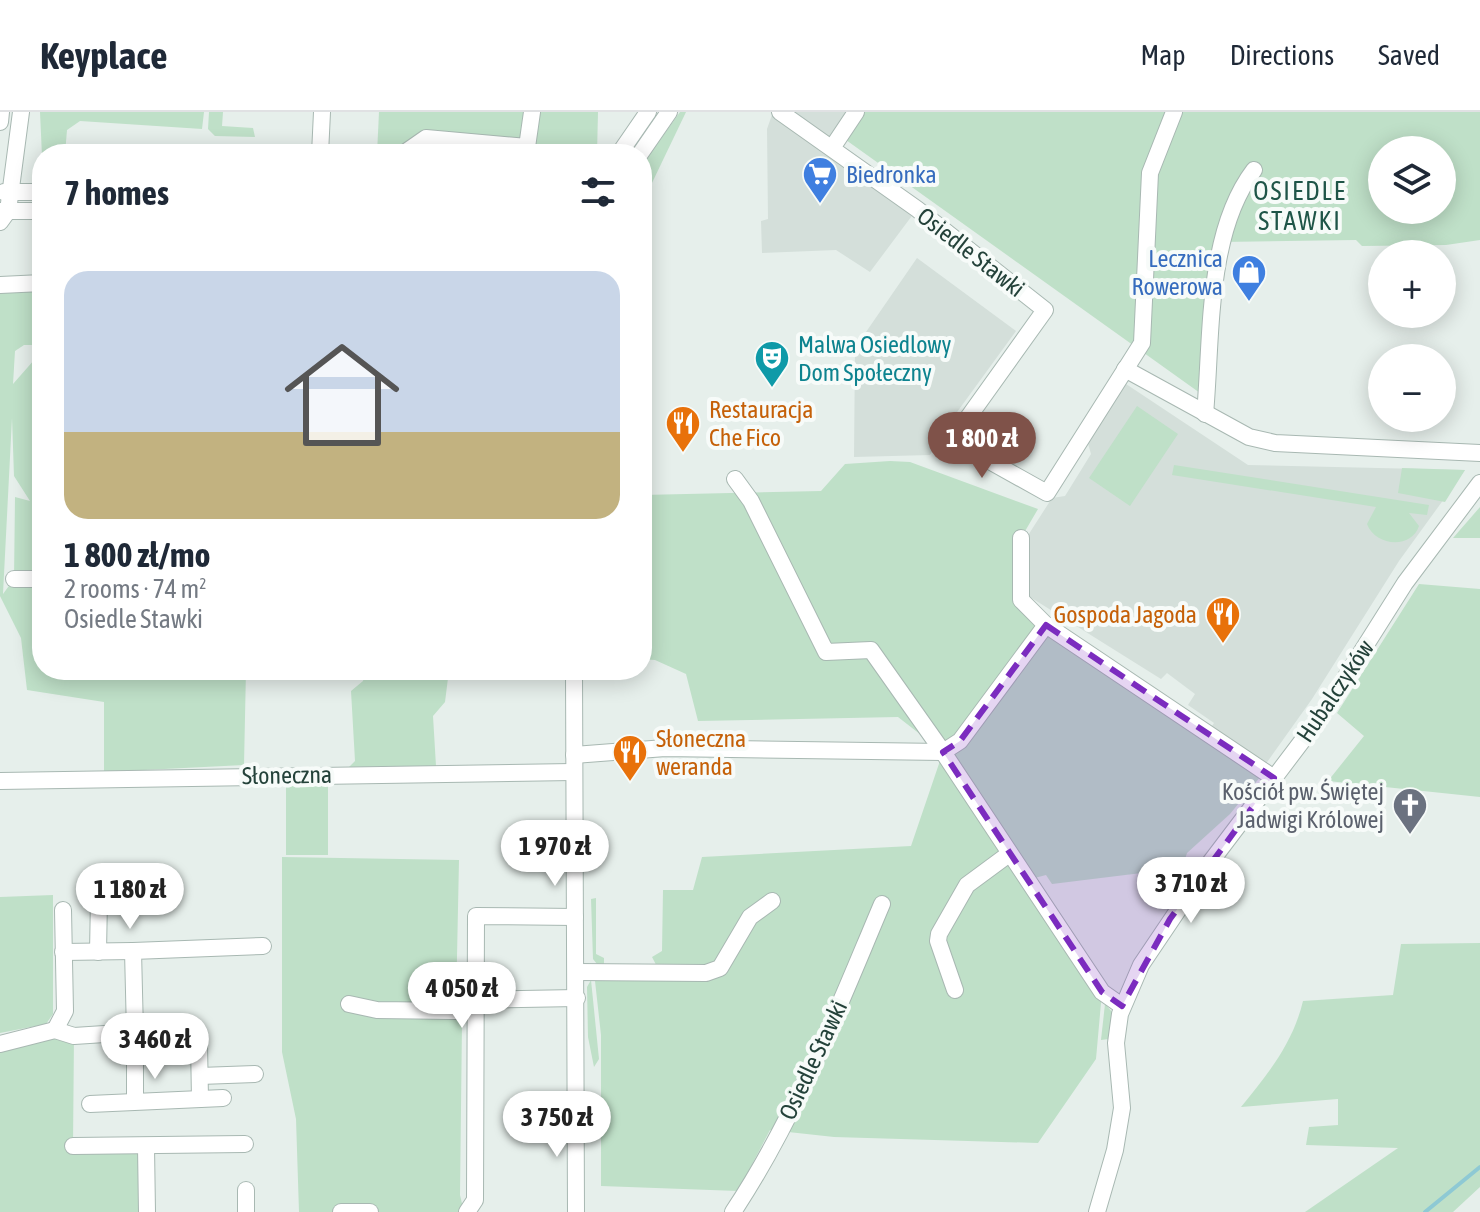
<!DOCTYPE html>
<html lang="en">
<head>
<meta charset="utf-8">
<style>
	body { margin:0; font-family:"Asap Condensed",sans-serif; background:#f2f2f3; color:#1f2937; height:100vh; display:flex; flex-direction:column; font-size:30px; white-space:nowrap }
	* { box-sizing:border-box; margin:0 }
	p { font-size:26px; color:#747a83 }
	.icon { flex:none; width:44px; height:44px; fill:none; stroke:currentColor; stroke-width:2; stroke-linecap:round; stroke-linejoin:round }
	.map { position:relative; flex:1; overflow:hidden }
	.details { position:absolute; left:32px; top:32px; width:620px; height:536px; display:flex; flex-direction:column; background:#fff; border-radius:32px; box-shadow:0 4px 20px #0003 }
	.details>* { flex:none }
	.fabs { position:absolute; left:1368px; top:24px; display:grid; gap:16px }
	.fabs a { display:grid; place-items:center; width:88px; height:88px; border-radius:50%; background:#fff; box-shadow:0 4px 20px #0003; font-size:40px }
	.price { position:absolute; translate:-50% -68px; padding:0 18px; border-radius:28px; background:#fff; color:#222; font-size:26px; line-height:52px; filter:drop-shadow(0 2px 4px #0008) }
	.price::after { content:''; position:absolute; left:50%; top:48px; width:24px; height:18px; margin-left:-12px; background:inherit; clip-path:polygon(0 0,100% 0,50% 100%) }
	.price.active { background:#7f5249; color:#fff }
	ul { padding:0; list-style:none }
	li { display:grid; align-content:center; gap:16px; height:424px; padding:0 32px }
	li span { display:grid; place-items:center; height:248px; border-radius:24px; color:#555 }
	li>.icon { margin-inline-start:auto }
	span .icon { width:144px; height:144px; fill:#fffc; stroke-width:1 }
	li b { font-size:34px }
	h2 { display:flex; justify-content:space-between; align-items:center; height:96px; padding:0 32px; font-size:34px }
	header { display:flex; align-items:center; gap:48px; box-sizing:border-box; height:112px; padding:0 40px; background:#fff; border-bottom:2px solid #e0e1e3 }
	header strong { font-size:38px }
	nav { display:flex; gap:44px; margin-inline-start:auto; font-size:28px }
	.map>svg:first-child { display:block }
	.built { fill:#d4dfda }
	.green { fill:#bfe0c8; fill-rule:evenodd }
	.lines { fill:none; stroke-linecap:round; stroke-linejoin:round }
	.stream { stroke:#8ec9d4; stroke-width:4 }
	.minor-casing { stroke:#a8b8b2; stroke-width:18 }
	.minor { stroke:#fff; stroke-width:16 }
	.marked { fill:#7b2cbf; fill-opacity:0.2; stroke:#7b2cbf; stroke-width:6; stroke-dasharray:16 10; stroke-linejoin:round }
	.labels { text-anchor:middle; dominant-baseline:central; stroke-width:8; stroke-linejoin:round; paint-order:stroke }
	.shop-label { font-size:24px; fill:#366cbe; stroke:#f7fbf9; text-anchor:start }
	.street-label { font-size:24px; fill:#24423a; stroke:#f7fbf9 }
	.culture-label { font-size:24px; fill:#0d838f; stroke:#f7fbf9; text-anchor:start }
	.food-label { font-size:24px; fill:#c56008; stroke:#f7fbf9; text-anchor:start }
	.worship-label { font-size:24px; fill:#5b616d; stroke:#f7fbf9; text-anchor:end }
	.neighbourhood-label { font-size:26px; letter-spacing:2px; fill:#1f5548; stroke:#f7fbf9 }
</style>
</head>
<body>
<header>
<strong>Keyplace</strong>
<nav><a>Map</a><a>Directions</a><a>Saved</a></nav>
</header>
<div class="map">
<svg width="1480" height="1100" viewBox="0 0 1480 1100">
	<rect width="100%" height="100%" fill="#e6efeb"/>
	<g class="built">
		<polygon points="773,0 865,0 846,28 832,36 917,97 870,160 836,138 762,141 761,109 768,107 767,17"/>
		<polygon points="917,146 1016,219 944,318 930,343 854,345 855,236"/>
		<polygon points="1126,272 1248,353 1465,358 1399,449 1312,587 1265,653 1210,617 1214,611 1188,593 1195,582 1167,561 1161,567 1030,485 1028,479 1025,428 1052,386 1065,384 1091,342 1087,328"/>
	</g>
	<g class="green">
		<polygon points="40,0 204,0 202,17 80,9 67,18 65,42 42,44"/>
		<polygon points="209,0 223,0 222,14 253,16 255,25 215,24 208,17"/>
		<polygon points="379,0 598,0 597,42 377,42"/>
		<polygon points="680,0 686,0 651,73 642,67 642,53"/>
		<path d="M865,0H1480V128L1446,133L1362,134L1356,128L1221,130L1207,286L846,28ZM1382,38H1442V98H1382Z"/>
		<path d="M42,171V233H24L15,239L13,272L42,239V558H246L244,653L104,660V590L27,578L21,526L0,484V173ZM12,306L14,364L30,389L15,385L14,467L3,482Z"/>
		<polygon points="1137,294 1178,322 1130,394 1089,366"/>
		<polygon points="890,349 910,350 1038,397 1021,426 1021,488 1265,659 1230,702 1187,741 1182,756 1052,772 1046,763 1027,768 1102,880 1096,947 1038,1031 834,1025 770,1018 738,1079 601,1074 601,923 594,860 611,869 664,868 652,845 662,839 663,778 693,778 702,745 911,734 943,640 898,605 698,609 686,562 655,548 642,547 642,383 821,379 845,352"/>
		<path d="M1174,353L1429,393L1427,403L1409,401L1419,414C1411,438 1375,434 1367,412L1376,395L1172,363Z"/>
		<polygon points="1402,356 1465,358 1445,390 1398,381"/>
		<polygon points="1480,395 1480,426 1453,426"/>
		<polygon points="1419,472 1480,477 1480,685 1328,669 1364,624 1337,601"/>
		<polygon points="366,558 449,558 445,590 433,604 436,654 349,655 355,649 351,579 363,569"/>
		<polygon points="328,671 328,743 286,743 286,672"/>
		<polygon points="282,745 459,748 456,893 462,910 460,1083 464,1100 299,1100 296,1007 282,940"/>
		<polygon points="53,783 53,902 46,912 0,921 0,785"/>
		<polygon points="596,786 596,842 604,846 604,853 597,852 593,847 591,787"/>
		<path d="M1480,831V1075L1453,1100H1305L1398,1036L1306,1033L1309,1015L1338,1013V987L1241,995C1268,962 1293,931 1303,889L1393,883L1401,832Z"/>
		<polygon points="591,868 599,947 594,955 588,925 587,875"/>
		<polygon points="1105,892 1113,901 1109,927 1101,928"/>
		<polygon points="74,924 73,1033 146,1035 147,1100 0,1100 0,932"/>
	</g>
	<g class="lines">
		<polyline class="stream" points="1425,1100 1480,1055"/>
		<g class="minor-casing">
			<g id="minor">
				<polyline points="780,0 917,97 1045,198 952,328 1047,381 1142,231 1150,61 1174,0"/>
				<polyline points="0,10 1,0"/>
				<polyline points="832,36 856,0"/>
				<polyline points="320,42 322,0"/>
				<polyline points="403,42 426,26 527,35 532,0"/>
				<polyline points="619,42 648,0"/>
				<polyline points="640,42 669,0"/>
				<polyline points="4,80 42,80"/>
				<polyline points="0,99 42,99"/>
				<polyline points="0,110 8,99 21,0"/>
				<polyline points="0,173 42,171"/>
				<polyline points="1125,257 1249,325 1275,331 1480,341"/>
				<path d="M1205,302C1212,225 1206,121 1254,58"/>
				<polyline points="735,367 751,389 826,540 871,538 943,640"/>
				<polyline points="1021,426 1021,488 1046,513"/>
				<polyline points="14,467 42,467"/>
				<polyline points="574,558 576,1100"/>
				<polyline points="574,643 665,636 943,640"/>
				<polyline points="0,669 573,660"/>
				<polyline points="63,840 133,839"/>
				<polyline points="98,840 99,787"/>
				<polyline points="577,860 706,861 720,856 750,805 772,789"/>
				<polyline points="955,878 938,829 939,822 967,773 1009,742"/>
				<polyline points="349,892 377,898 456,899 476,888 577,886"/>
				<polyline points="1122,894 1102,880 943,640 960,629 1046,513 1274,666"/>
				<polyline points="55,918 65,899 63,798"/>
				<polyline points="135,920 135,989"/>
				<polyline points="0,932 55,918 74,924 135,920 133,839 263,834"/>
				<polyline points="199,932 200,987"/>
				<polyline points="200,964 255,962"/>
				<polyline points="90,992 223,986"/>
				<polyline points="73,1034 245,1032"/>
				<polyline points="146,1035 147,1100"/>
				<polyline points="246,1078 246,1100"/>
				<polyline points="341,1100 370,1100"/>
				<polyline points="467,1100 475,1088 476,804 575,805"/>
				<path d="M733,1100C796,1005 838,896 882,792"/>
				<polyline points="1097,1100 1115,1038 1122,996 1116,931 1120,902 1141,853 1209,752 1321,604 1405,471 1480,371"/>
			</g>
		</g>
		<use href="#minor" class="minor"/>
	</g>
	<path class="marked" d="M1046,513L1274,666L1170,807L1122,894L1102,880L943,640L960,629Z"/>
	<defs>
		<g id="supermarket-pin" transform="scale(1.8)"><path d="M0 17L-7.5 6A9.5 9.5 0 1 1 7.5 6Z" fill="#3f7fe0" stroke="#f7fbf9"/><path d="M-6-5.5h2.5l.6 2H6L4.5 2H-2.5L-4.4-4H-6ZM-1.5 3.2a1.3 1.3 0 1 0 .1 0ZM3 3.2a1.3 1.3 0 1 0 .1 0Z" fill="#fff"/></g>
		<g id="shop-pin" transform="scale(1.8)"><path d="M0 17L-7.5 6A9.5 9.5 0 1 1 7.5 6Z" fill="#3f7fe0" stroke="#f7fbf9"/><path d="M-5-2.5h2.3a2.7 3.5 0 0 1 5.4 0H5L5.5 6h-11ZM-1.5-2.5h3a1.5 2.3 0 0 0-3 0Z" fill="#fff"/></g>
		<g id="theatre-pin" transform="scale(1.8)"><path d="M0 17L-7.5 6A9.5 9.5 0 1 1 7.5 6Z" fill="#0f9aa8" stroke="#f7fbf9"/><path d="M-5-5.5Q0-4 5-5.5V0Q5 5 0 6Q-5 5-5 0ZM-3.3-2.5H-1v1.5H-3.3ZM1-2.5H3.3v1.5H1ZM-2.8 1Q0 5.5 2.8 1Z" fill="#fff"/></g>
		<g id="restaurant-pin" transform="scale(1.8)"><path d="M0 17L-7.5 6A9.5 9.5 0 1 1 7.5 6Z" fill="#e8710a" stroke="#f7fbf9"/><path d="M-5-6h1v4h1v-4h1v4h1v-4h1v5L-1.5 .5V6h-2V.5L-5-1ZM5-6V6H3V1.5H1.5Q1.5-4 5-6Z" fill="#fff"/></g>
		<g id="church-pin" transform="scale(1.8)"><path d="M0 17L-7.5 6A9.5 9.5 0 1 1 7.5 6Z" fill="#6b7280" stroke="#f7fbf9"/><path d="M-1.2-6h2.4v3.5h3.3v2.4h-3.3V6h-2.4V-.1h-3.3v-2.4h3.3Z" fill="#fff"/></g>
	</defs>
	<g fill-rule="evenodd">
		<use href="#supermarket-pin" x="820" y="62"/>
		<use href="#shop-pin" x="1249" y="160"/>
		<use href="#theatre-pin" x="772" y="246"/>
		<use href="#restaurant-pin" x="683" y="311"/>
		<use href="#restaurant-pin" x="1223" y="502"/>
		<use href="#restaurant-pin" x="630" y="640"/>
		<use href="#church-pin" x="1410" y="693"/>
	</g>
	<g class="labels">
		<g class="shop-label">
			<text x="846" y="62">Biedronka</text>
			<text x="1223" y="146" text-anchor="end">Lecznica<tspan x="1223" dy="28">Rowerowa</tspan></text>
		</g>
		<g class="street-label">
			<text transform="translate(971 140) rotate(38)">Osiedle Stawki</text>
			<text transform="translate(1335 579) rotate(-56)">Hubalczyków</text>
			<text transform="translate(287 663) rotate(-1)">Słoneczna</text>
			<text transform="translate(813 948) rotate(-65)">Osiedle Stawki</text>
		</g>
		<g class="culture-label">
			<text x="798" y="232">Malwa Osiedlowy<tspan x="798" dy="28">Dom Społeczny</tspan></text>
		</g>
		<g class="food-label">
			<text x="709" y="297">Restauracja<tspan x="709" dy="28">Che Fico</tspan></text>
			<text x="1197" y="502" text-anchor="end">Gospoda Jagoda</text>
			<text x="656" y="626">Słoneczna<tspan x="656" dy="28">weranda</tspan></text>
		</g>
		<g class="worship-label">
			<text x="1384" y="679">Kościół pw. Świętej<tspan x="1384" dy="28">Jadwigi Królowej</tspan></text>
		</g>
		<g class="neighbourhood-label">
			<text x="1300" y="79">OSIEDLE<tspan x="1300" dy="30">STAWKI</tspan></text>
		</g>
	</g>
</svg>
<div class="fabs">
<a><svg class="icon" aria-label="layers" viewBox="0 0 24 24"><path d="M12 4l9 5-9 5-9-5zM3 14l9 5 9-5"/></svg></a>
<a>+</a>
<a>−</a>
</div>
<b class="price active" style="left:982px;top:368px">1 800 zł</b>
<b class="price" style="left:555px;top:776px">1 970 zł</b>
<b class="price" style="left:1191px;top:813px">3 710 zł</b>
<b class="price" style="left:130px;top:819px">1 180 zł</b>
<b class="price" style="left:462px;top:918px">4 050 zł</b>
<b class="price" style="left:155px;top:969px">3 460 zł</b>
<b class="price" style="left:557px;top:1047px">3 750 zł</b>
<section class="details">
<h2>7 homes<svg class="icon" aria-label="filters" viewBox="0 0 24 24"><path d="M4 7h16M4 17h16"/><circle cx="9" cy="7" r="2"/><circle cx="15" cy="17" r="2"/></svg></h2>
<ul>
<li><span style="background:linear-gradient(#c9d6e8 65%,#c2b280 0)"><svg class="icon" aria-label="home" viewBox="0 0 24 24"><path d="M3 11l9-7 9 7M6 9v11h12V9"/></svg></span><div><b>1 800 zł/mo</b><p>2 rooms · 74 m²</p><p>Osiedle Stawki</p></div></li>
</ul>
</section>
</div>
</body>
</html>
